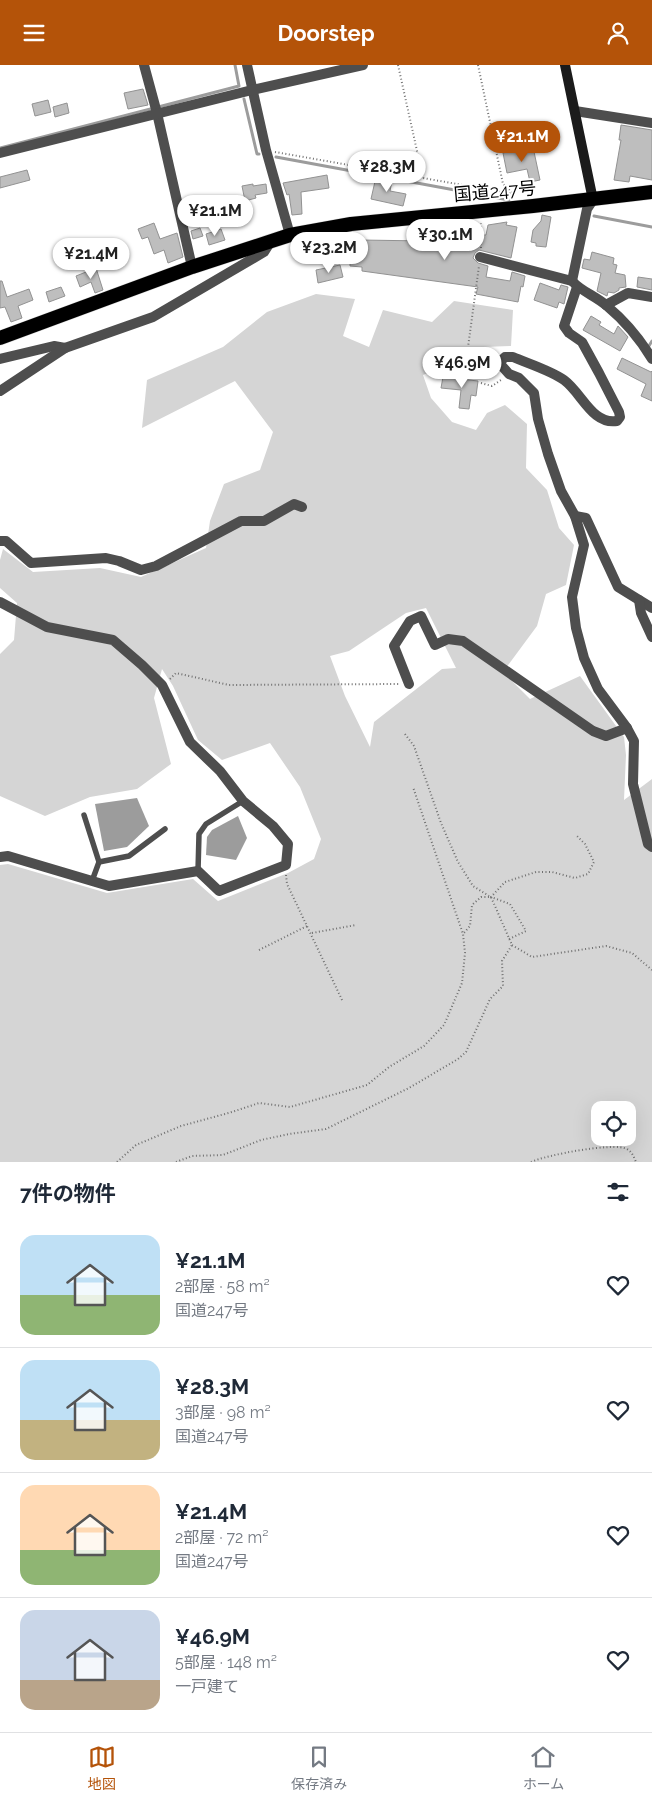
<!DOCTYPE html>
<html lang="ja">
<head>
<meta charset="utf-8">
<style>
	body { margin:0; font-family:Raleway,"Noto Sans JP",sans-serif; background:#f2f2f3; color:#1f2937; height:100vh; display:flex; flex-direction:column; font-size:19px; white-space:nowrap }
	* { box-sizing:border-box; margin:0 }
	p { font-size:16px; color:#747a83 }
	.icon { flex:none; width:28px; height:28px; fill:none; stroke:currentColor; stroke-width:2; stroke-linecap:round; stroke-linejoin:round }
	.map { position:relative; height:1097px; overflow:hidden }
	.details { display:flex; flex-direction:column; background:#fff; flex:1 }
	.details>* { flex:none }
	.controls { position:absolute; left:591px; top:1036px; display:grid; gap:10px }
	.controls a { display:grid; place-items:center; width:45px; height:45px; border-radius:10px; background:#fff; box-shadow:0 5px 20px #0002; font-size:25px }
	.price { position:absolute; translate:-50% -42px; padding:0 11px; border-radius:18px; background:#fff; color:#222; font-size:16px; line-height:32px; filter:drop-shadow(0 1px 2px #0008) }
	.price::after { content:''; position:absolute; left:50%; top:30px; width:15px; height:11px; margin-left:-8px; background:inherit; clip-path:polygon(0 0,100% 0,50% 100%) }
	.price.selected { background:#b45309; color:#fff }
	ul { padding:0; list-style:none }
	li { display:flex; align-items:center; gap:15px; height:125px; padding:0 20px }
	li+li { border-top:1px solid #e0e1e3 }
	li span { display:grid; place-items:center; flex:none; width:140px; height:100px; border-radius:15px; color:#555 }
	li>.icon { margin-inline-start:auto }
	span .icon { width:60px; height:60px; fill:#fffc; stroke-width:1 }
	li b { font-size:21px }
	h2 { display:flex; justify-content:space-between; align-items:center; height:60px; padding:0 20px; font-size:21px }
	header { display:flex; justify-content:space-between; align-items:center; height:65px; padding:0 20px; background:#b45309; color:#fff; font-size:22px; font-weight:700 }
	.tabs { display:flex; justify-content:space-around; align-items:center; height:70px; border-top:1px solid #e0e1e3; background:#fff; font-size:14px; color:#747a83 }
	.tabs a { display:grid; justify-items:center; gap:2px }
	.tabs .selected { color:#b45309 }
	.map>svg:first-child { display:block }
	.green { fill:#d5d5d5; fill-rule:evenodd }
	.water { fill:#9c9c9c }
	.lines { fill:none; stroke-linecap:round; stroke-linejoin:round }
	.stream { stroke:#9c9c9c; stroke-width:3 }
	.building { fill:#bebebe; stroke:#929292 }
	.trunk-casing { stroke:#dbdbdb; stroke-width:15 }
	.path { stroke:#707070; stroke-width:2; stroke-dasharray:1 2.5; stroke-linecap:butt }
	.service { stroke:#4e4e4e; stroke-width:5.5 }
	.minor { stroke:#4e4e4e; stroke-width:10 }
	.secondary { stroke:#1b1b1b; stroke-width:10 }
	.trunk { stroke:#000; stroke-width:14 }
	.labels { text-anchor:middle; dominant-baseline:central; stroke-width:4; stroke-linejoin:round; paint-order:stroke }
	.street-label { font-size:18px; fill:#000; stroke:#fff }
</style>
</head>
<body>
<header><svg class="icon" aria-label="menu" viewBox="0 0 24 24"><path d="M4 6h16M4 12h16M4 18h16"/></svg>Doorstep<svg class="icon" aria-label="person" viewBox="0 0 24 24"><circle cx="12" cy="8" r="4"/><path d="M4 21q1-7 8-7t8 7"/></svg></header>
<div class="map">
<svg width="652" height="1097" viewBox="0 0 652 1097">
	<rect width="100%" height="100%" fill="#fff"/>
	<path class="green" d="M316,229L355,234L343,271L369,282L383,245L432,257L454,236L513,245L511,281L456,283L446,300L423,310L431,333L452,357L476,365L487,348L505,340L527,359L526,403L547,425L559,463L574,480L566,520L546,529L537,561L503,607L530,634L580,611L624,672L626,690L624,735L652,714V1097H0V800L8,799L107,828L193,814L218,836L288,808L314,794L321,774L300,722L270,678L222,695L198,675L173,621L162,604L154,633L171,699L137,724L90,732L45,751L0,731V589L14,575L17,538L0,523V495L3,484L33,507L100,503L141,512L206,483L210,456L224,419L260,405L273,367L235,316L142,363L147,315L223,282L267,247ZM426,543L456,603L442,604L374,657L370,682L345,631L330,591L349,586L406,548ZM600,1045H628V1072H600Z"/>
	<g class="water">
		<polygon points="137,733 149,761 127,782 104,786 95,739"/>
		<polygon points="238,751 247,773 236,795 206,790 207,772 212,765"/>
	</g>
	<g class="lines">
		<g class="stream">
			<polyline points="244,34 257,89 259,89"/>
			<polyline points="0,83 239,21 235,0"/>
			<polyline points="276,92 509,135"/>
			<polyline points="594,151 652,162"/>
			<polyline points="647,284 652,276"/>
		</g>
	</g>
	<g class="building">
		<polygon points="143,24 148,40 128,44 124,28"/>
		<polygon points="48,35 51,47 35,51 32,39"/>
		<polygon points="67,38 69,48 55,52 53,42"/>
		<polygon points="621,60 652,65 652,115 630,111 629,117 614,115 621,75 619,75"/>
		<polygon points="533,82 540,115 530,117 527,104 507,108 503,88"/>
		<polygon points="27,105 30,115 0,123 0,112"/>
		<polygon points="327,110 329,123 301,127 302,149 292,150 289,129 287,130 283,118"/>
		<polygon points="376,112 392,116 390,126 406,129 403,141 371,134"/>
		<polygon points="253,119 253,121 266,119 267,128 255,130 256,133 245,136 242,121"/>
		<polygon points="542,150 551,152 546,182 536,181 536,178 531,177 533,165 541,156"/>
		<polygon points="507,157 506,160 517,162 511,193 479,185 475,188 473,193 478,198 488,201 486,212 510,216 512,207 525,211 523,222 521,221 518,237 476,229 478,222 362,206 362,202 350,201 350,189 354,190 354,187 360,187 360,175 426,176 426,179 445,182 444,172 461,168 462,170 486,170 488,160"/>
		<polygon points="154,158 160,174 177,168 183,192 168,198 164,185 154,189 148,172 142,174 138,164"/>
		<polygon points="200,163 203,171 193,174 191,166"/>
		<polygon points="221,164 225,175 209,180 206,169"/>
		<polygon points="592,187 614,193 613,199 617,200 615,208 625,210 626,222 619,223 619,225 614,228 608,227 607,231 597,226 601,208 582,203 584,194 590,195"/>
		<polygon points="340,200 343,212 318,218 316,205"/>
		<polygon points="96,203 103,225 95,228 91,217 80,222 76,211"/>
		<polygon points="638,212 652,214 652,225 637,222"/>
		<polygon points="0,216 2,216 7,232 29,224 33,235 18,241 22,253 11,257 5,242 0,243"/>
		<polygon points="540,218 559,225 561,220 568,222 564,239 559,237 557,243 534,235"/>
		<polygon points="61,222 65,231 49,237 46,227"/>
		<polygon points="591,251 601,257 599,260 614,269 618,261 628,272 620,286 583,265"/>
		<polygon points="622,293 651,307 652,306 652,336 641,331 646,319 617,304"/>
		<polygon points="443,312 478,316 476,331 471,330 469,344 459,343 461,325 441,323"/>
	</g>
	<g class="lines">
		<g class="trunk-casing">
			<polyline id="trunk" points="0,273 192,202 290,170 351,159 533,141 652,127"/>
		</g>
		<g class="path">
			<polyline points="398,0 423,113"/>
			<polyline points="478,0 503,119 514,129"/>
			<polyline points="275,87 514,129"/>
			<polyline points="481,183 481,158"/>
			<polyline points="467,287 492,293"/>
			<polyline points="466,297 479,201"/>
			<polyline points="481,318 492,321 501,315"/>
			<polyline points="170,614 176,608 229,620 399,619"/>
			<polyline points="405,669 414,681 441,758 458,797 473,821 489,831"/>
			<polyline points="286,810 287,819 343,937"/>
			<polyline points="312,868 356,860"/>
			<polyline points="509,874 526,866 510,839 491,832 505,817 536,807 552,807 575,813 588,809 594,797 585,779 576,770"/>
			<polyline points="512,880 532,892 606,881 632,888 652,905"/>
			<polyline points="259,885 307,861"/>
			<polyline points="117,1097 136,1080 181,1061 232,1047 259,1038 290,1042 367,1020 389,1002 424,981 444,960 462,918 465,888 463,869 413,722"/>
			<polyline points="176,1097 192,1091 223,1090 261,1075 289,1069 326,1064 409,1023 458,994 466,987 490,934 503,921 502,896 512,880 491,832 481,832 472,840 470,861 463,869"/>
			<path d="M531,1097C546,1090 614,1077 627,1084C632,1087 634,1092 636,1097"/>
		</g>
		<g class="service">
			<polyline points="84,750 99,797 92,816"/>
			<polyline points="99,797 129,791 165,764"/>
			<polyline points="198,806 199,769 206,759 243,736"/>
		</g>
		<g class="minor">
			<polyline points="144,0 157,48 192,202"/>
			<polyline points="247,0 266,85 290,170"/>
			<polyline points="575,46 652,58"/>
			<polyline points="0,88 252,25 363,0"/>
			<path d="M480,192L572,216C582,227 596,231 607,241C625,256 640,274 652,294"/>
			<polyline points="572,216 587,144 593,135"/>
			<path d="M577,222L564,261L569,268L582,277L599,308L619,347L620,352L617,356C592,360 582,328 564,315C552,306 527,298 513,292H505L501,296V300L509,309L519,313L534,328L538,354L548,389L561,426L575,451L584,480L572,532L576,563L584,593L598,624L627,663L634,676L633,719L648,779L652,782"/>
			<polyline points="606,240 628,228 652,232"/>
			<polyline points="0,294 54,281 65,283 153,252 264,187 271,176"/>
			<polyline points="0,326 65,283"/>
			<polyline points="575,451 586,453 618,522 652,543"/>
			<polyline points="0,476 6,476 31,498 106,493 119,496 141,505 156,501 241,456 264,456 294,439 302,442"/>
			<polyline points="639,535 641,548 652,572"/>
			<polyline points="0,537 47,562 113,575 142,600 162,620 190,677 220,706 243,736 273,761 288,779 286,800 219,826 198,806 109,821 8,791 0,792"/>
			<polyline points="409,619 394,581 410,556 421,551 435,580 448,574 463,576 593,666 606,671 627,663"/>
		</g>
		<polyline class="secondary" points="565,0 593,135"/>
		<use href="#trunk" class="trunk"/>
	</g>
	<g class="labels">
		<g class="street-label">
			<text transform="translate(495 126) rotate(-5)">国道247号</text>
		</g>
	</g>
</svg>
<div class="controls">
<a><svg class="icon" aria-label="locate" viewBox="0 0 24 24"><circle cx="12" cy="12" r="6"/><path d="M12 2v4M12 18v4M2 12h4M18 12h4"/></svg></a>
</div>
<b class="price selected" style="left:522px;top:98px">¥21.1M</b>
<b class="price" style="left:387px;top:128px">¥28.3M</b>
<b class="price" style="left:215px;top:172px">¥21.1M</b>
<b class="price" style="left:445px;top:196px">¥30.1M</b>
<b class="price" style="left:329px;top:209px">¥23.2M</b>
<b class="price" style="left:91px;top:215px">¥21.4M</b>
<b class="price" style="left:462px;top:324px">¥46.9M</b>
</div>
<section class="details">
<h2>7件の物件<svg class="icon" aria-label="filters" viewBox="0 0 24 24"><path d="M4 7h16M4 17h16"/><circle cx="9" cy="7" r="2"/><circle cx="15" cy="17" r="2"/></svg></h2>
<ul>
<li><span style="background:linear-gradient(#bfe0f5 60%,#8fb573 0)"><svg class="icon" aria-label="home" viewBox="0 0 24 24"><path d="M3 11l9-7 9 7M6 9v11h12V9"/></svg></span><div><b>¥21.1M</b><p>2部屋 · 58 m²</p><p>国道247号</p></div><svg class="icon" aria-label="heart" viewBox="0 0 24 24"><path d="M12 20l-8-8c-3-5 5-10 8-4 3-6 11-1 8 4z"/></svg></li>
<li><span style="background:linear-gradient(#bfe0f5 60%,#c2b280 0)"><svg class="icon" aria-label="home" viewBox="0 0 24 24"><path d="M3 11l9-7 9 7M6 9v11h12V9"/></svg></span><div><b>¥28.3M</b><p>3部屋 · 98 m²</p><p>国道247号</p></div><svg class="icon" aria-label="heart" viewBox="0 0 24 24"><path d="M12 20l-8-8c-3-5 5-10 8-4 3-6 11-1 8 4z"/></svg></li>
<li><span style="background:linear-gradient(#ffd9b3 65%,#8fb573 0)"><svg class="icon" aria-label="home" viewBox="0 0 24 24"><path d="M3 11l9-7 9 7M6 9v11h12V9"/></svg></span><div><b>¥21.4M</b><p>2部屋 · 72 m²</p><p>国道247号</p></div><svg class="icon" aria-label="heart" viewBox="0 0 24 24"><path d="M12 20l-8-8c-3-5 5-10 8-4 3-6 11-1 8 4z"/></svg></li>
<li><span style="background:linear-gradient(#c9d6e8 70%,#b9a48a 0)"><svg class="icon" aria-label="home" viewBox="0 0 24 24"><path d="M3 11l9-7 9 7M6 9v11h12V9"/></svg></span><div><b>¥46.9M</b><p>5部屋 · 148 m²</p><p>一戸建て</p></div><svg class="icon" aria-label="heart" viewBox="0 0 24 24"><path d="M12 20l-8-8c-3-5 5-10 8-4 3-6 11-1 8 4z"/></svg></li>
</ul>
</section>
<nav class="tabs">
<a class="selected"><svg class="icon" aria-label="map" viewBox="0 0 24 24"><path d="M3 6l6-2 6 2 6-2v14l-6 2-6-2-6 2zM9 4v14M15 6v14"/></svg>地図</a>
<a><svg class="icon" aria-label="saved" viewBox="0 0 24 24"><path d="M7 4h10v16l-5-4-5 4z"/></svg>保存済み</a>
<a><svg class="icon" aria-label="home" viewBox="0 0 24 24"><path d="M3 11l9-7 9 7M6 9v11h12V9"/></svg>ホーム</a>
</nav>
</body>
</html>
